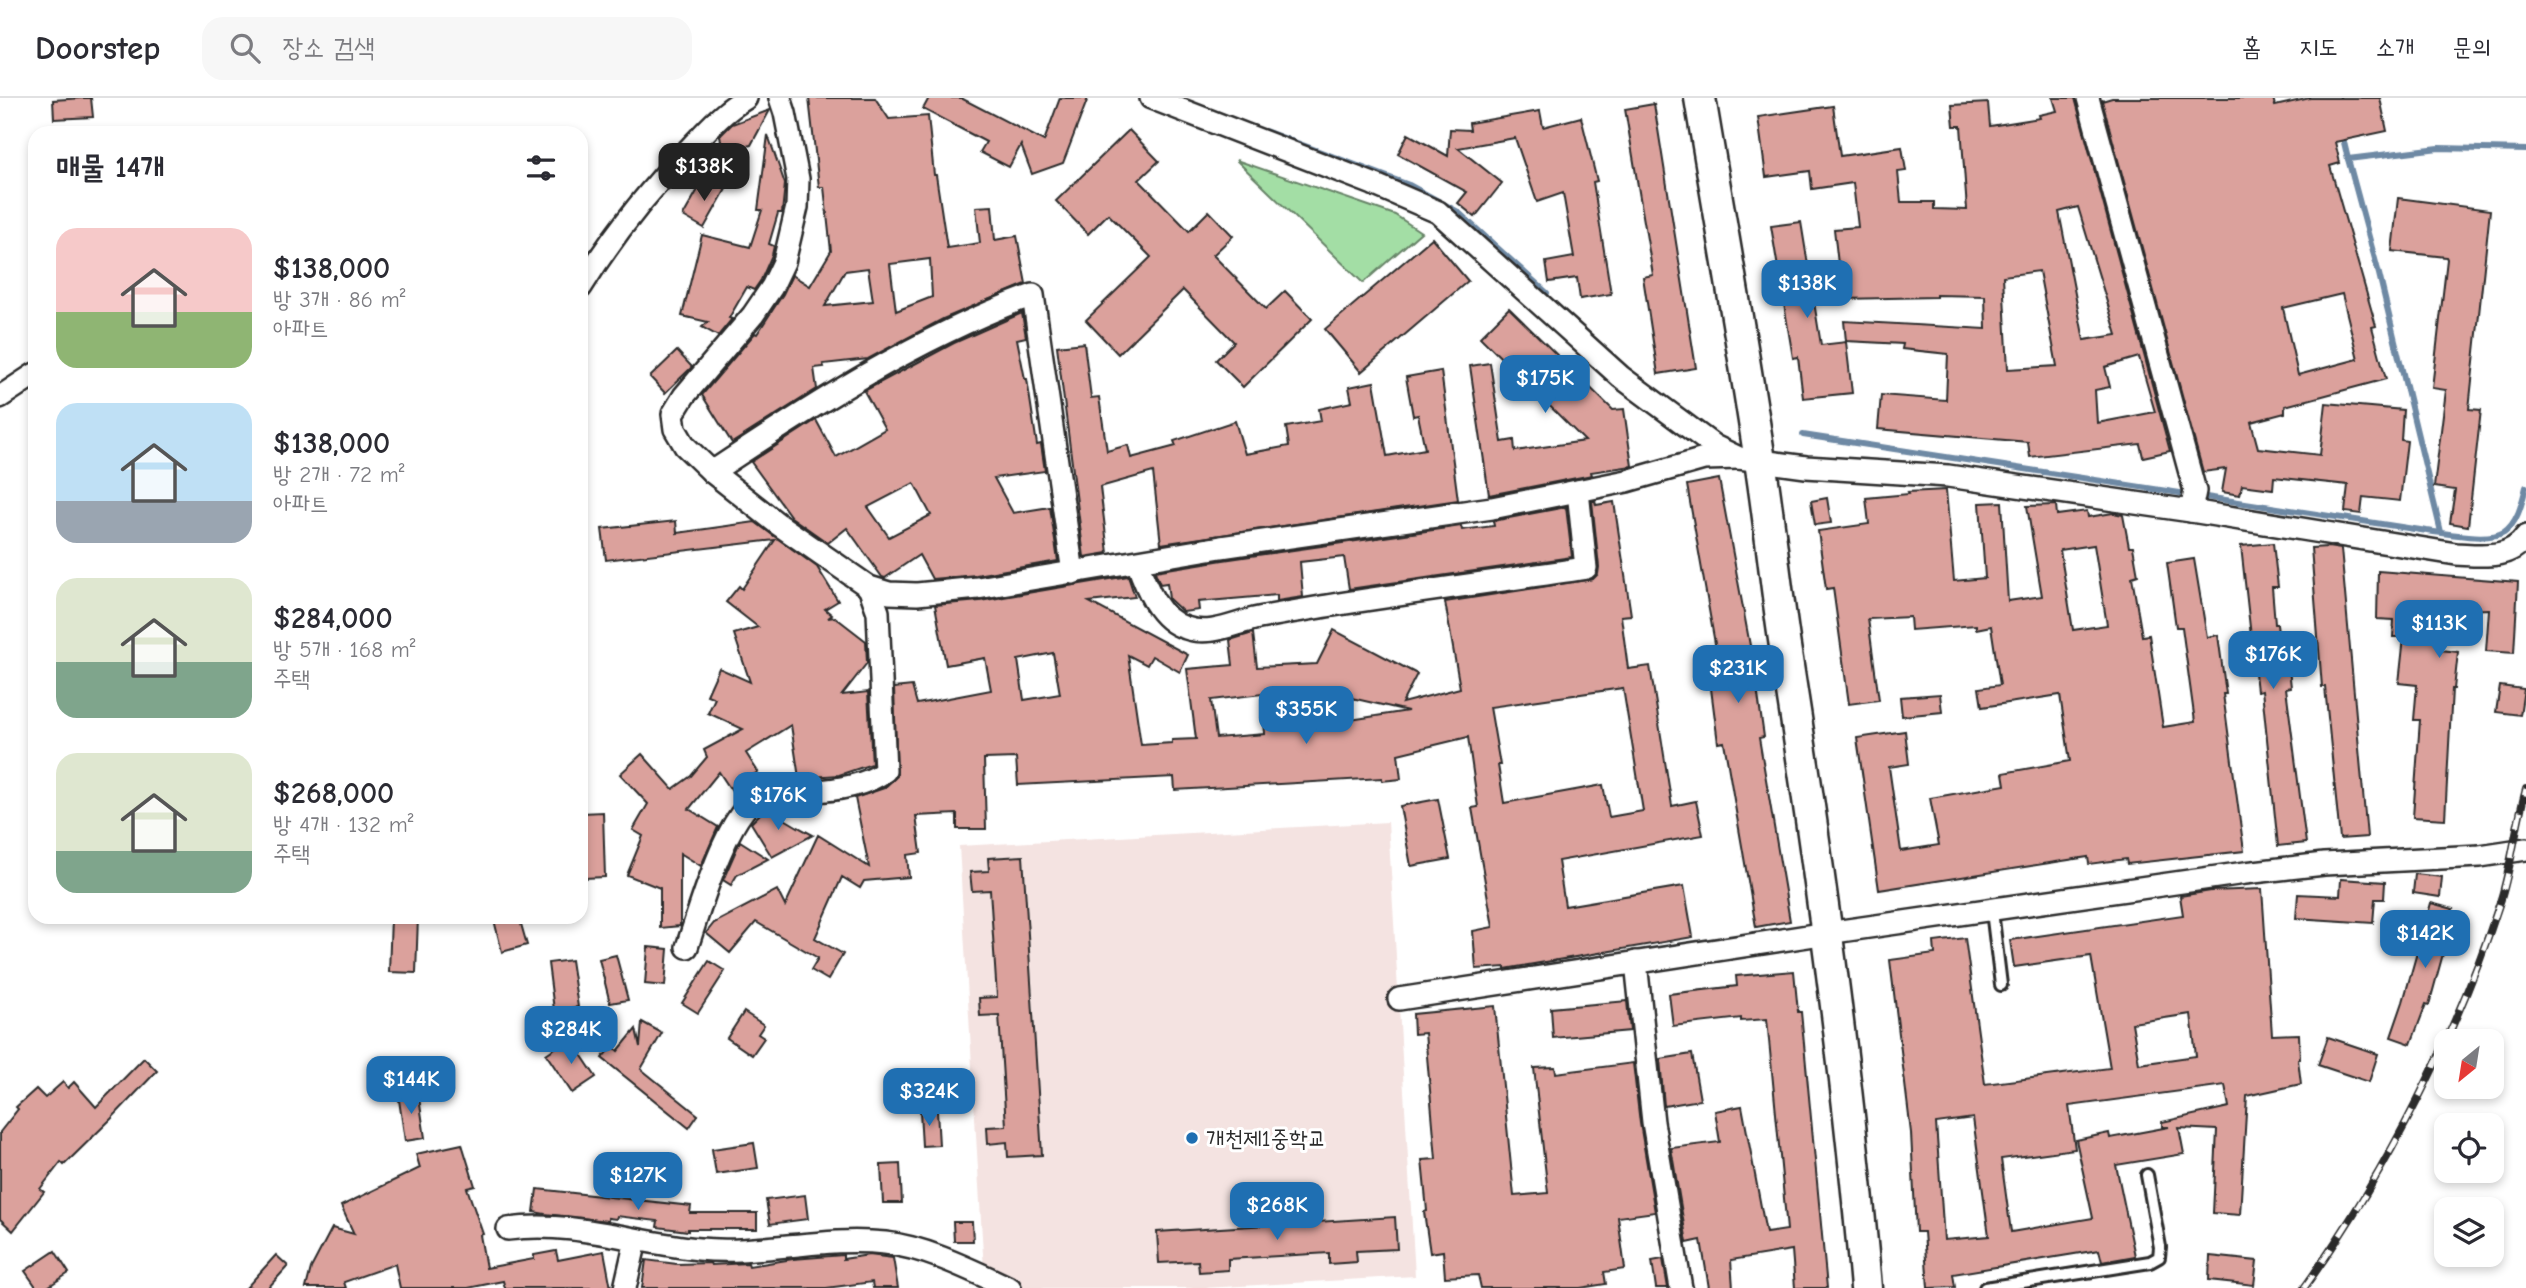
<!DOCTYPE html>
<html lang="ko">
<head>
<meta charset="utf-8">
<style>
	body { margin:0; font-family:"Comic Neue","Poor Story",sans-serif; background:#f7f7f7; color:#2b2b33; height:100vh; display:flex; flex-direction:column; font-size:26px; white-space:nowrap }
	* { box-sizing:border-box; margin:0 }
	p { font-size:23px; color:#7c7c81 }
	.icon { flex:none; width:38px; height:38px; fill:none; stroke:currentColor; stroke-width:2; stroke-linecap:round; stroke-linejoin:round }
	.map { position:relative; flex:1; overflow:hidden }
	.drawer { position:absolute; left:28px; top:28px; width:560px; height:798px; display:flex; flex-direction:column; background:#fff; border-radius:21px; box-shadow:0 4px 10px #0003 }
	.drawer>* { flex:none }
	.needle { width:46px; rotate:210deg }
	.tools { position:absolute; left:2434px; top:931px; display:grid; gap:14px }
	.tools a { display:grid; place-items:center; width:70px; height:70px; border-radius:14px; background:#fff; box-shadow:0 4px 10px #0003; font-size:35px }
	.price { position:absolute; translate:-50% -60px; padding:0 16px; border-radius:14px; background:#1f6fb2; color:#fff; font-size:23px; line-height:46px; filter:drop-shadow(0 2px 4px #0008) }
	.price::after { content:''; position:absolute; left:50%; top:42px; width:21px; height:16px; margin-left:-10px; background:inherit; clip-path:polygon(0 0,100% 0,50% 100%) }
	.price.on { background:#222; color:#fff }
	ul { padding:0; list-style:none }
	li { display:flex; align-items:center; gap:21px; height:175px; padding:0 28px }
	li span { display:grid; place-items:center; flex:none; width:196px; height:140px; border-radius:21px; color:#555 }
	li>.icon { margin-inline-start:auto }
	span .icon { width:84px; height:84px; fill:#fffc; stroke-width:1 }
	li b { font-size:30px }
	h2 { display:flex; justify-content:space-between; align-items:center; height:84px; padding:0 28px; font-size:30px }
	header { display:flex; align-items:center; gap:42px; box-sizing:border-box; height:98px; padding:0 35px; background:#fff; border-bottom:2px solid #e1e1e2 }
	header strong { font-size:33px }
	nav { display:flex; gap:38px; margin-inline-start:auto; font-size:24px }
	.search { width:490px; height:63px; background:#f7f7f7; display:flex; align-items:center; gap:18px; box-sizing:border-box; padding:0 24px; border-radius:21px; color:#7c7c81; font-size:26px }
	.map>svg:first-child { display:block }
	.built { fill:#f4e3e1 }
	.green { fill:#a3dea5; stroke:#678468; stroke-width:2 }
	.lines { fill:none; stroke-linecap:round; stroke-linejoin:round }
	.stream { stroke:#6e89a4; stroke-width:6 }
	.building { fill:#dba19c; stroke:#2b2b2b; stroke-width:2; fill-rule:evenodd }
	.service-casing { stroke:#2b2b2b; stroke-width:16 }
	.minor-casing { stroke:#2b2b2b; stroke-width:26 }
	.secondary-casing { stroke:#2b2b2b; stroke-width:35 }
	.service { stroke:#fff; stroke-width:10 }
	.minor { stroke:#fff; stroke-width:21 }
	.secondary { stroke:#fff; stroke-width:30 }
	.rail-casing { stroke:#2b2b2b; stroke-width:8 }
	.rail { stroke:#fff; stroke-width:5; stroke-dasharray:16; stroke-linecap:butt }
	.poi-dot { fill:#1f6fb2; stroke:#fff; stroke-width:2.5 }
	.labels { text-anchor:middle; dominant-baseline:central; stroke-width:6; stroke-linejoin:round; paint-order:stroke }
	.poi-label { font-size:23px; fill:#2b2b2b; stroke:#fff; text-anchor:start }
</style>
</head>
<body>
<header>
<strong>Doorstep</strong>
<div class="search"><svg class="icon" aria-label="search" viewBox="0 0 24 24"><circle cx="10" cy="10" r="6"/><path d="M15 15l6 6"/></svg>장소 검색</div>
<nav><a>홈</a><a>지도</a><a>소개</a><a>문의</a></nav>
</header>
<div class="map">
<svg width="2526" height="1190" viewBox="0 0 2526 1190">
	<rect width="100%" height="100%" fill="#fff"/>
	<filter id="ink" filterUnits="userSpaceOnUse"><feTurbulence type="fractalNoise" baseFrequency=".0143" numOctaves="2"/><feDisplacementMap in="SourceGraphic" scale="14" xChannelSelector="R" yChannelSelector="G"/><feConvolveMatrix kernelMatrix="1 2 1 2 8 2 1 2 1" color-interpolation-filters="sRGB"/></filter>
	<g filter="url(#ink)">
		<polygon class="built" points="1388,724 1415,1178 1204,1190 985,1190 959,748"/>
		<polygon class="green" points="1236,62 1395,117 1421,134 1363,185"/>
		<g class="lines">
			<g class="stream">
				<polyline points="1265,33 1409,87 1458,114 1547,195"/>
				<polyline points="2342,36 2348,61 2439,50 2526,52"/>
				<polyline points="2348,61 2379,176 2441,434"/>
				<path d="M1803,337L2427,433C2446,435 2488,444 2504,434C2518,425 2522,404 2526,389"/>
			</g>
		</g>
		<g class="building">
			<polygon points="83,0 91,0 93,19 54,21 53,2"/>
			<path d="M809,0H875L889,21L928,18L934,77H936L947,150L980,145L976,109L992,108L995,142L1017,138L1026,186L943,221L868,261L823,266L824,269L814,270L817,291L732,345L702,297L755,235L757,236L783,196L792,177L810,188L831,153L824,89H819ZM930,161L932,199L896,213L890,166ZM868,170L873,203L825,208L845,173Z"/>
			<polygon points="929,0 961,0 1044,43 1060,0 1088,0 1063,65 1032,76 1021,47 1009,69 980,54 986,44 923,11"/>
			<path d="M2053,0H2075L2170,353L2143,359L2140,346L2030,359L2028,344L1878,331L1881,297L1946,302L1948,256L1902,251L1903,246L1846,243L1844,223L1986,231L1985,198L1936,197V199L1842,201L1834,131L1858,129L1853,85L1812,91L1810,73L1766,79L1758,19L1833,8L1840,58L1902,49L1906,73L1898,74L1901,104H1934V111L1967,112L1961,28H1954L1952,7L1988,5L1990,28L2040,20L2039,17L2057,13ZM2078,109L2117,237L2084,242L2059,114ZM2039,173L2057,268L2008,271L2003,178ZM2139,259L2155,314L2097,325L2095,292L2110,289L2105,269Z"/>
			<path d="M2112,0H2273L2275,8L2310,0H2380L2387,33L2335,44L2340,65L2330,68L2376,228L2372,229L2386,281L2285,308V315L2251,324L2258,350L2320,357L2326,305L2403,312L2401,342L2407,343L2400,403L2363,399L2361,416L2345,414L2348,387L2274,379L2273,391L2242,387L2240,397L2222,394L2226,371L2203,374L2102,3ZM2342,196L2358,261L2298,277L2283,210Z"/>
			<polygon points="1654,6 1696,270 1658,276 1643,179 1653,177 1625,11"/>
			<polygon points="770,12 751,47 723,53 720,38 732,26"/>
			<polygon points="1540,13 1543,29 1581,19 1597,83 1593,84 1611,196 1580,201 1577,180 1549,184 1546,164 1574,159 1563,95 1537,104 1515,40 1458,50 1502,85 1475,119 1458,105 1467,94 1398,56 1408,36 1448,58 1450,31 1470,32 1469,25"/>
			<polygon points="1129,32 1159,63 1139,82 1189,133 1209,113 1233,138 1213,157 1266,211 1285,193 1312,221 1243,289 1216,262 1234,244 1183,192 1118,256 1086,222 1151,159 1108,116 1088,136 1056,103"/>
			<polygon points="768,37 785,86 782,115 778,115 769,146 774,148 772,157 761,182 754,192 747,189 729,220 732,221 718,238 702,229 708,224 682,218 702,137 750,149 762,112 758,112"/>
			<polygon points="705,79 726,91 704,130 683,118"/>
			<polygon points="2398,100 2490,112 2469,311 2481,312 2468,428 2450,425 2455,392 2434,389 2446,292 2432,290 2447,161 2446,159 2392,153"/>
			<polygon points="1801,124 1821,247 1846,244 1852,295 1803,300 1798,259 1793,260 1771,128"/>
			<polygon points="1432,140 1468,183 1361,274 1325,231"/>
			<polygon points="1509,210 1613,312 1624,311 1632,368 1591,374 1592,377 1489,397 1470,268 1490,265 1502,344 1514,342 1515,353 1585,343 1480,239"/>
			<path d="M1022,215L1026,239L1017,241L1025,281H1027L1037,347L1041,346L1045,373L994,380L1013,415L1050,409L1058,463L976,477L932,481L919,457L885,480L882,479L847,430L828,445L791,419L751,364L816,322L836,359L885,331L864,293L954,245ZM914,385L931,417L889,439L868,409Z"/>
			<polygon points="1084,245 1091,300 1099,299 1107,353 1128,347 1131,360 1176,348 1174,343 1235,323 1245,356 1289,348 1286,329 1321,323 1319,311 1352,304 1349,289 1374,284 1387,358 1425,351 1418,317 1413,318 1406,279 1441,273 1458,402 1161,446 1153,374 1100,389 1108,455 1084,459 1057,248"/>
			<polygon points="677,253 692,269 665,295 650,279"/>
			<polygon points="1719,381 1754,569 1764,639 1759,640 1790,823 1756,829 1724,644 1718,645 1709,575 1720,574 1687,387"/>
			<path d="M1946,392L1954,483L1985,480L1980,405L2002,404L2008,503L2042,498L2027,408L2056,407L2057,417L2087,413L2088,419L2113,415L2123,417L2129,449H2133L2138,477L2132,479L2142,538L2149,537L2163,629L2195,624L2182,529H2176L2167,465L2194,461L2207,539L2218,537L2226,596H2223L2244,753L2127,766L2126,761L2089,766L2088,759L1879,792L1857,640L1905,633L1909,666L1889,669L1901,753L1939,747L1930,700L2005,687L2003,675L2070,663L2060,597L1982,609L1979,590L2000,587L1991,528L1976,531V527L1911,532L1910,519L1868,521L1879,602L1849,606L1833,490L1826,491L1818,433L1869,426L1866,400L1909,396L1908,394ZM2094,447L2107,527L2073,532L2060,452Z"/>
			<polygon points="1827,400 1831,425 1815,427 1811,403"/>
			<path d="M1592,403H1595L1596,407L1614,404L1631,517L1621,518L1628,571L1650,568L1672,708L1696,703L1703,737L1558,763L1565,808L1684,788L1693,839L1505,871V869L1476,871L1473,833L1493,829L1472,710L1478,709L1468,639L1398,656L1401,681L1382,683V680L1175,692L1174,679L1018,687L1016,660L984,661L986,731H957V716L916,718L921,755L907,757L909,779L864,783L860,790L842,779L815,840L843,856L828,882L811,872L818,860L756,824L730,855L706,835L714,825L777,792L785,808L818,737L869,769L855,700L884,690L897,678L894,590L912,588L917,606L991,592L985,560L946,567L935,507L980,503L1128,478L1135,499L1089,504L1188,557L1180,574L1152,558L1147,567L1128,557L1141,647L1172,645V642L1196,641L1187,571L1233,567L1230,542L1253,535L1257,569L1317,566L1334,532L1417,576L1402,605L1460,590L1445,504L1593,481L1598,476L1599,469ZM1053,555L1060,596L1024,602L1018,562ZM1331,590L1330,595L1408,613L1331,625L1287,628L1284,592ZM1623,590L1643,713L1609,719L1603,687L1504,705L1498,667H1500L1490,609ZM1262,596L1265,636L1216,640L1211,602Z"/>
			<polygon points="1566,409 1572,459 1349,491 1344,459 1300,464 1303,499 1277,503 1277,497 1198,504 1199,512 1183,514 1169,501 1167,485 1160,486 1156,476 1155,473 1223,462 1461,428 1462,432 1494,428 1493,423"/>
			<polygon points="676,423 677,435 755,424 817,469 838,503 825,511 832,517 828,520 835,519 866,543 867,565 842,597 868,594 872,666 839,677 799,680 791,627 746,655 758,674 730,690 741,696 737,701 719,674 689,711 718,729 701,768 680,755 680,828 660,830 660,790 627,777 643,738 633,732 648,706 620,676 642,656 673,691 691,678 707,659 704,652 743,631 708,615 715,600 707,597 719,570 750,584 734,536 758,529 726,504 739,488 742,491 775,442 606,462 602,431"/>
			<polygon points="2273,445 2278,489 2272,489 2275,526 2277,526 2280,554 2287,553 2291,589 2286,590 2306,745 2278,748 2262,592 2257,593 2241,448"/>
			<polygon points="2328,449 2341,451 2367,739 2340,741 2325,589 2322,589 2311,450"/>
			<polygon points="2378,473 2518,484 2514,555 2486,553 2489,511 2442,513 2441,552 2458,554 2454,591 2452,591 2445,721 2413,719 2420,622 2414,622 2417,587 2399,585 2404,539 2393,539 2394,522 2377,521"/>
			<polygon points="2500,588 2524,591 2520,617 2496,614"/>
			<polygon points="1940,596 1942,614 1902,618 1900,599"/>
			<polygon points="1438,701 1450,761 1411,768 1400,708"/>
			<polygon points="766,710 798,729 813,737 772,759 751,725"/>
			<polygon points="603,714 605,779 584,780 581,715"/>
			<polygon points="740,743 768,761 737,777 731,787 723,782"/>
			<polygon points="1023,758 1042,1057 1008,1059 1007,1044 988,1046 987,1029 1006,1028 999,917 980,918 979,900 997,899 990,792 972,793 970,774 989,773 988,760"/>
			<polygon points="2415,776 2442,779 2440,799 2413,795"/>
			<polygon points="2341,781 2385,784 2384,801 2375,801 2373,825 2296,820 2298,796 2340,798"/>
			<path d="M2262,791L2272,937L2299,936L2300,961H2298L2301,986L2247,998L2240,1117L2213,1115L2217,1032L2179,1030L2184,1056L2116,1067L2135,1158L2102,1164L2099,1152L1953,1176L1955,1189L1928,1190L1924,1134H1916L1911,1035L1890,862L1935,856L1934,844L1965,840L1985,986L2110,970L2091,858L2014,869L2010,842L2183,817L2180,798L2211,793ZM2191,916L2196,958L2139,966L2132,925ZM2225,987L2229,1009L2162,1024V1029H2169L2110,1040L2109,1035L2076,1042L2093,1120L2011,1134L2001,1061L2075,1051L2069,1008ZM1973,1020L1989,1138L1944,1142L1936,1025Z"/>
			<polygon points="2431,805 2453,811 2449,825 2460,828 2455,847 2446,845 2429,907 2426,906 2411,946 2391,939 2403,904"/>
			<polygon points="391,819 418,819 416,875 389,874"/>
			<polygon points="504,819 519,819 527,847 502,854 494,822"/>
			<polygon points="648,849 668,851 665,888 645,886"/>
			<polygon points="616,857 628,902 610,905 599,861"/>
			<polygon points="571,862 578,909 554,912 548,865"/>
			<polygon points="709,863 725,873 698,915 682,905"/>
			<polygon points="1794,873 1798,914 1801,914 1827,1190 1795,1190 1792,1152 1731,1162 1733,1190 1709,1190 1701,1142 1687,1145 1671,1050 1720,1044 1715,1013 1742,1008 1766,1135 1787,1132 1767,921 1741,923 1741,920 1673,928 1669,896 1737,888 1736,878"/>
			<polygon points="1627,903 1630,933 1553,940 1551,910"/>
			<polygon points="1495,908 1514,1098 1548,1095 1534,970 1555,969 1556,975 1633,965 1640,1025 1655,1114 1618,1119 1625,1171 1604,1174 1606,1186 1580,1190 1481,1190 1478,1177 1445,1179 1443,1153 1430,1155 1424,1114 1427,1113 1422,1062 1436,1061 1425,935 1414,936 1413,916"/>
			<polygon points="744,914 764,927 758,936 764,940 752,957 727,940"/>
			<polygon points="642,924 662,935 641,971 698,1017 689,1030 602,960 612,948 618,953 636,931 640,949"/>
			<polygon points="2328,939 2378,956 2369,984 2318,967"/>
			<polygon points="570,940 596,979 572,995 546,956"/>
			<polygon points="1692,956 1700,1002 1664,1008 1660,961"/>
			<polygon points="144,960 157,973 111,1021 64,1067 61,1064 40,1091 44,1094 13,1133 0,1121 0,1034 18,1011 16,1009 36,991 45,1000 63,984 68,990 74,984 96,1009"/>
			<polygon points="418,993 425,1040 405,1043 398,995"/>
			<polygon points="920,1013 937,1013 939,1047 922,1048"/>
			<polygon points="754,1045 758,1070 716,1076 712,1051"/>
			<polygon points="462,1046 475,1088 467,1090 483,1136 480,1137 486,1170 534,1161 534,1157 556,1153 558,1162 604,1153 611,1190 505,1190 503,1183 468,1190 400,1190 395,1166 344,1184 346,1190 306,1190 311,1170 332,1130 354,1136 341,1108 420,1070 416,1056"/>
			<polygon points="900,1066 902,1105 883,1105 881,1067"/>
			<polygon points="537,1091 691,1108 690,1115 757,1115 757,1131 688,1131 688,1133 657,1129 658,1123 617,1118 616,1121 608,1120 608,1123 545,1116 534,1114"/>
			<polygon points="805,1097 808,1121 770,1126 766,1102"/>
			<polygon points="1395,1119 1397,1151 1356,1153 1357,1164 1329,1166 1329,1155 1228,1161 1228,1172 1199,1174 1198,1163 1159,1165 1157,1134"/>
			<polygon points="953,1124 972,1124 973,1143 954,1143"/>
			<polygon points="55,1153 69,1175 46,1190 37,1190 25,1173"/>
			<polygon points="276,1157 288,1168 268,1190 246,1190"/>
			<polygon points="843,1157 843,1161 869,1157 893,1160 898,1190 873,1190 872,1184 826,1190 642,1190 646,1162 677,1166 710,1165 711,1167 748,1165 749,1168 793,1161"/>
			<polygon points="2210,1158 2257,1163 2254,1187 2209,1182"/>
			<polygon points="1663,1161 1668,1190 1656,1190 1652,1163"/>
		</g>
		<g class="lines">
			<g class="service-casing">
				<g id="service">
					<polyline points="1992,813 2001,887"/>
					<polyline points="1985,1190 2150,1164 2159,1159 2160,1149 2147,1077"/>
				</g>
			</g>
			<g class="minor-casing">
				<g id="minor">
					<polyline points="780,0 785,15 798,81 797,109 784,164 772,189 753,217 684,298 673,316 675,331 685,348 712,374 778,426 869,489 889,495 917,496 978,490 1221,449 1492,410 1627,383 1704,361 1739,360"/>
					<path d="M1151,0L1373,86L1438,114L1621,279L1714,348L1739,360L1806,369L1948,378L2191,413L2456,456C2481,457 2510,462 2526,438"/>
					<polyline points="2088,0 2195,393 2191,413"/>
					<path d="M581,189C613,137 647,94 690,50C708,31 724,13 746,0"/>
					<polyline points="0,299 35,276"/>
					<path d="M712,374C813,307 918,239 1033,197L1073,475"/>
					<path d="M1137,464C1146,489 1158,522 1186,530C1209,538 1231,527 1254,521C1278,516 1303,512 1327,508C1413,494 1500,483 1586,470L1578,393"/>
					<path d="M687,849C699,815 728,705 766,695C781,691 798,693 814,693C836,692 868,687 885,673L878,514L869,489"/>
					<polyline points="1636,864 1653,1024 1681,1190"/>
					<polyline points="1399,901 1827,835 2245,775 2324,766 2480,758 2526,751"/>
					<path d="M508,1131C572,1122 636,1145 699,1151C761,1157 823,1138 885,1145C926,1149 973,1173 1010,1190"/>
					<polyline points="625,1190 636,1142"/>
				</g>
			</g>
			<g class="secondary-casing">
				<path id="secondary" d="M1700,0C1720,121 1742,242 1760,363C1770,427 1776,491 1786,555C1819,766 1848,977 1866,1190"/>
			</g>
			<use href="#service" class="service"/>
			<use href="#minor" class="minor"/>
			<use href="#secondary" class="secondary"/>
			<g class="rail-casing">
				<path id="rail" d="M2304,1190C2386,1076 2458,934 2501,801C2512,765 2516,727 2526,691"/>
			</g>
			<use href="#rail" class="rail"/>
		</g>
	</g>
	<circle class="poi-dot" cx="1192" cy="1040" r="7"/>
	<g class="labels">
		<g class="poi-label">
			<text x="1206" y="1040">개천제1중학교</text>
		</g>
	</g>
</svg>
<div class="tools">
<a><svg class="needle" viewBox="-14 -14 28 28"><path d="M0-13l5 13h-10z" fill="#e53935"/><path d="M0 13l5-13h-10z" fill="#7c7c81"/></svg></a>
<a><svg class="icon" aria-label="locate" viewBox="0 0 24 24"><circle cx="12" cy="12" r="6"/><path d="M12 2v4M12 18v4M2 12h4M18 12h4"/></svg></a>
<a><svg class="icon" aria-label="layers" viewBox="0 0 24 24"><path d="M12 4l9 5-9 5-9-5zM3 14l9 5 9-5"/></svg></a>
</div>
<b class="price on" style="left:704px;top:105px">$138K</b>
<b class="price" style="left:1807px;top:222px">$138K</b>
<b class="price" style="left:1545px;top:317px">$175K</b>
<b class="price" style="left:2439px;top:562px">$113K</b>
<b class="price" style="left:2273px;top:593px">$176K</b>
<b class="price" style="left:1738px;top:607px">$231K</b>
<b class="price" style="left:1306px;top:648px">$355K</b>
<b class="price" style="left:778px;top:734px">$176K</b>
<b class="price" style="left:2425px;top:872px">$142K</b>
<b class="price" style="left:571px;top:968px">$284K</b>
<b class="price" style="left:411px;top:1018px">$144K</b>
<b class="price" style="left:929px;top:1030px">$324K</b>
<b class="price" style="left:638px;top:1114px">$127K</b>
<b class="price" style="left:1277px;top:1144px">$268K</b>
<section class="drawer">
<h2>매물 14개<svg class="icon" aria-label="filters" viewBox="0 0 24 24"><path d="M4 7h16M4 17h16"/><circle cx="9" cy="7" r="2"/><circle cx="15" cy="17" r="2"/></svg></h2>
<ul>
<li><span style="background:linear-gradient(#f6c9c9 60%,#8fb573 0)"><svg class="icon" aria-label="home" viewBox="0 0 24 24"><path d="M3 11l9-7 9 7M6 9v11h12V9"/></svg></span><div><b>$138,000</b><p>방 3개 · 86 m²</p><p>아파트</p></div></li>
<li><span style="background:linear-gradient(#bfe0f5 70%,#9aa5b1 0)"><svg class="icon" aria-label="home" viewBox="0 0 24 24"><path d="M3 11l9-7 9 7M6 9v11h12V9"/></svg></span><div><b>$138,000</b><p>방 2개 · 72 m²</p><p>아파트</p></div></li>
<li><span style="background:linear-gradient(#dfe7d0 60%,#7fa58c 0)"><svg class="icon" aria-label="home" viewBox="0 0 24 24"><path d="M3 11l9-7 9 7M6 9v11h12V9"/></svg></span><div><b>$284,000</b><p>방 5개 · 168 m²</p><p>주택</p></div></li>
<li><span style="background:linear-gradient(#dfe7d0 70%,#7fa58c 0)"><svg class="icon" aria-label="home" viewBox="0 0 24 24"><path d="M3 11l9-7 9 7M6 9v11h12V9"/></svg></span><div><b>$268,000</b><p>방 4개 · 132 m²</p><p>주택</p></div></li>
</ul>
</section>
</div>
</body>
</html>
